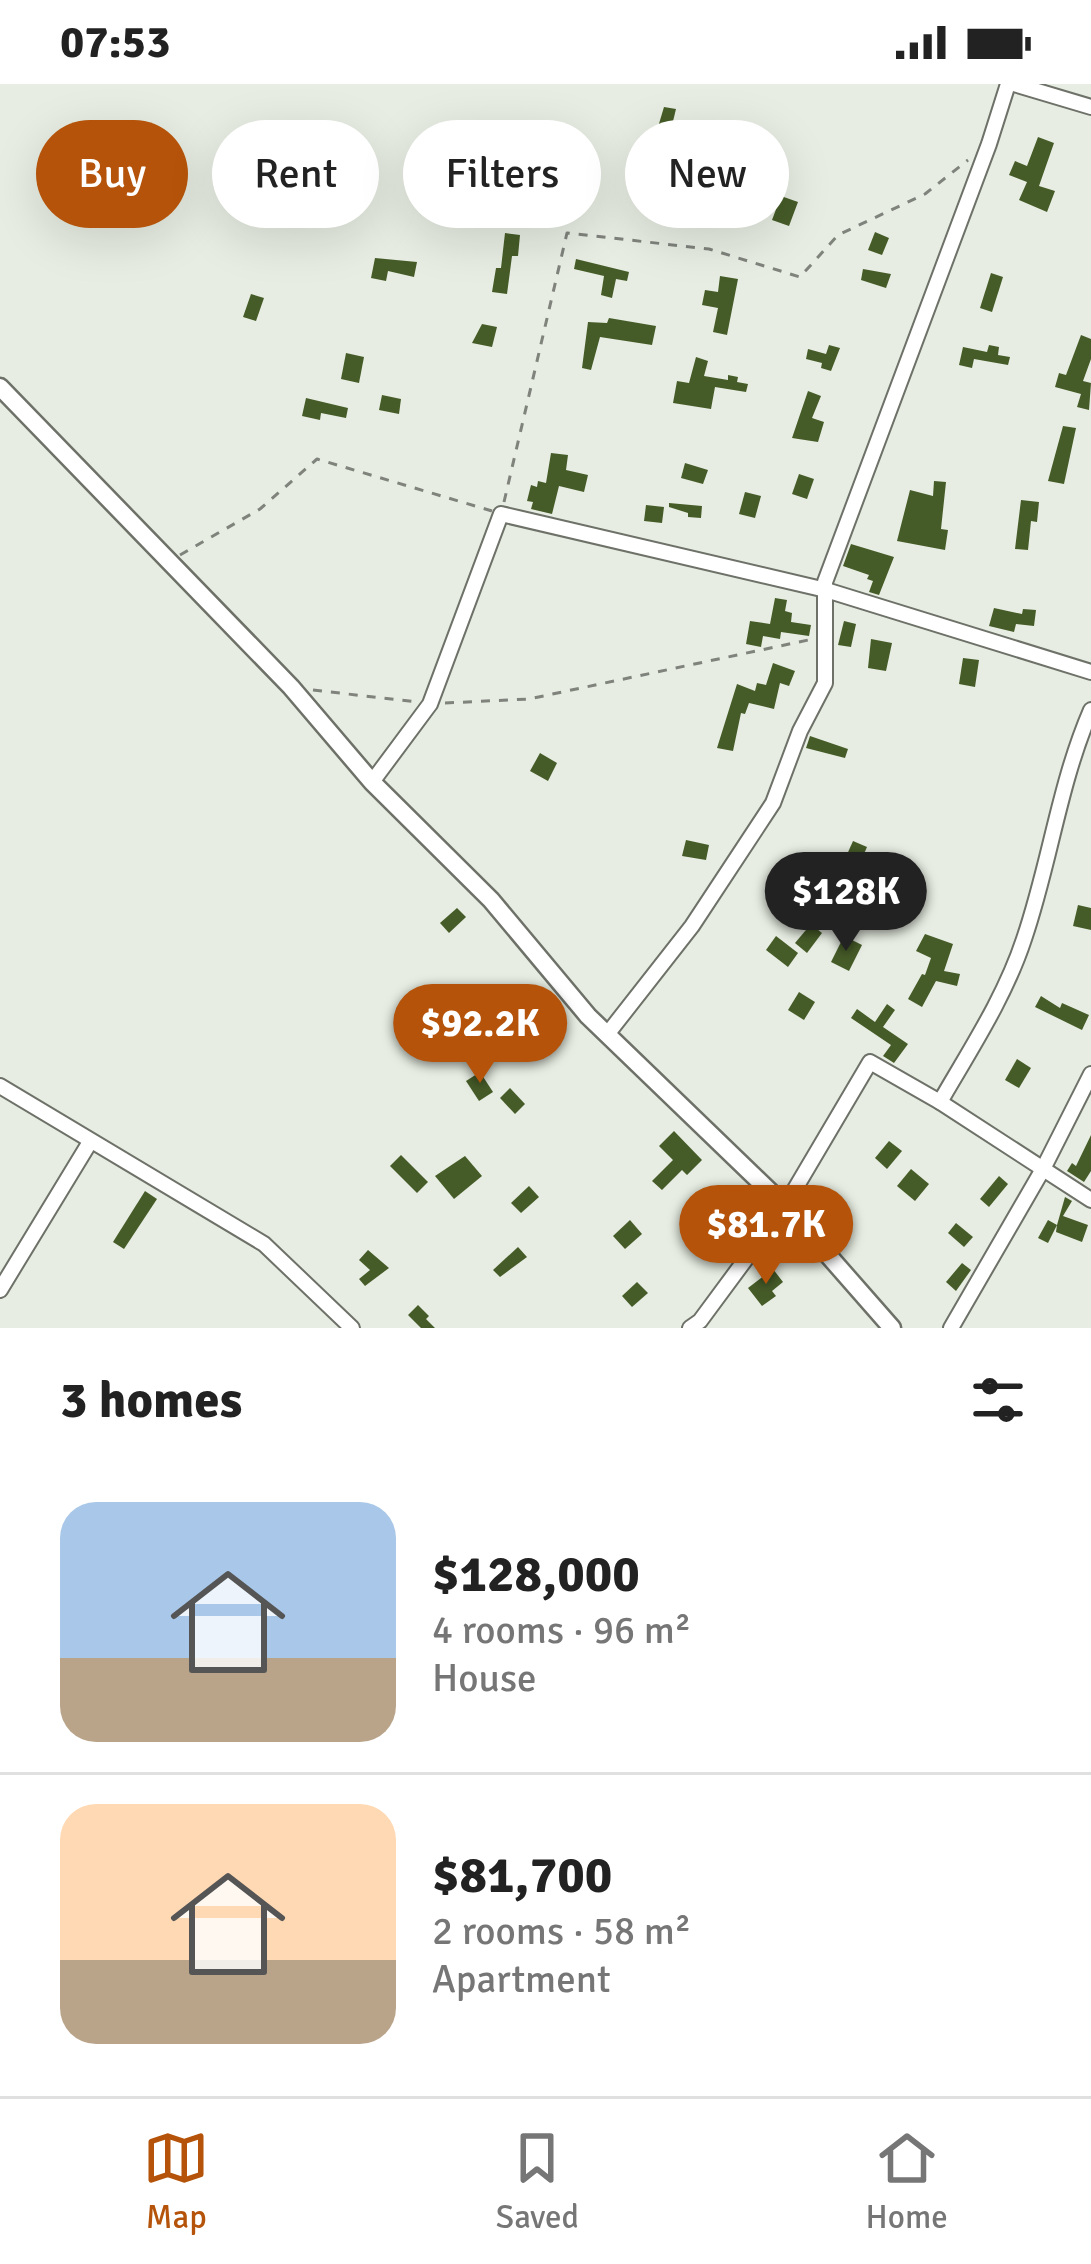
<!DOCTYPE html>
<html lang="en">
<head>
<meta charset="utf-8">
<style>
	body { margin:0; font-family:Signika,sans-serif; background:#f6f6f6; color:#222; height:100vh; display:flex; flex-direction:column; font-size:45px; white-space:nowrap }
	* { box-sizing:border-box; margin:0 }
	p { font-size:39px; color:#767676 }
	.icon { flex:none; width:66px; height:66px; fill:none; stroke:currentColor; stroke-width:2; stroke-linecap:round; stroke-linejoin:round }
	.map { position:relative; height:1244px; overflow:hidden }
	.drawer { display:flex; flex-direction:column; background:#fff; flex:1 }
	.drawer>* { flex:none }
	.banner { position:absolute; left:36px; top:36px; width:1020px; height:108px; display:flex; gap:24px }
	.price { position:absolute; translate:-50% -102px; padding:0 27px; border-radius:42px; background:#b45309; color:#fff; font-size:39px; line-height:78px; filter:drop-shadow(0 3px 6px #0008) }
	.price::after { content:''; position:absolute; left:50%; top:72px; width:36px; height:27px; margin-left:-18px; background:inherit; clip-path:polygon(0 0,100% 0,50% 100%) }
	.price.current { background:#222; color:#fff }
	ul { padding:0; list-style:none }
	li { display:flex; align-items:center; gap:36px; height:300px; padding:0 60px }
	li+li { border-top:3px solid #e0e0e0 }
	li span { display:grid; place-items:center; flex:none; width:336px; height:240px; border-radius:36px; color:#555 }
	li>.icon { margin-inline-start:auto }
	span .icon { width:144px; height:144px; fill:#fffc; stroke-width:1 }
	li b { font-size:51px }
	h2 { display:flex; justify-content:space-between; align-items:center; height:144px; padding:0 60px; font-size:51px }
	.tag { padding:0 42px; border-radius:54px; background:#fff; box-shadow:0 12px 48px #0002; font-size:42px; line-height:108px }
	.tag.current { background:#b45309; color:#fff }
	.status { display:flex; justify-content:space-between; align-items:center; height:84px; padding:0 60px; background:#fff; direction:ltr }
	.status svg { height:33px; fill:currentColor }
	.dock { display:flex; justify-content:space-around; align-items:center; height:168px; border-top:3px solid #e0e0e0; background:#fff; font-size:33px; color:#767676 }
	.dock a { display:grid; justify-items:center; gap:6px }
	.dock .current { color:#b45309 }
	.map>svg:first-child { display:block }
	.building { fill:#465c28 }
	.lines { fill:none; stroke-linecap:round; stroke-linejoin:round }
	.minor-casing { stroke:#6d7168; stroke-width:18 }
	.tertiary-casing { stroke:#6d7168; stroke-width:21 }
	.path { stroke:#7f837c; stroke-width:3; stroke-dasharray:9 9; stroke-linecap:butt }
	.minor { stroke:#fff; stroke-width:14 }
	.tertiary { stroke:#fff; stroke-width:16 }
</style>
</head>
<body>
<div class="status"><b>07:53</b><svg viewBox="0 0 49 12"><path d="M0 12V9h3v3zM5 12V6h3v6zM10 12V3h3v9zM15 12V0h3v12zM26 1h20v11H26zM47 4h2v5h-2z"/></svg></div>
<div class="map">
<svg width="1091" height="1244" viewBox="0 0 1091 1244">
	<rect width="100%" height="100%" fill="#e7ede2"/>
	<g class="building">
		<polygon points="664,23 676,25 666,66 652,63"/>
		<polygon points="1038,53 1054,59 1039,102 1055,107 1047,128 1019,116 1027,98 1009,91 1015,77 1027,82"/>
		<polygon points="781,112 798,118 789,142 772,136"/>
		<polygon points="875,148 889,154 882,171 868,166"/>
		<polygon points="505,149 520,151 518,172 512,172 507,210 492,208 496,184 501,184"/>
		<polygon points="375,174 417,178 414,193 388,187 386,197 371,194"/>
		<polygon points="576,175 629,188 627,197 616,195 612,214 601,211 604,192 574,185"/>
		<polygon points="863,185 891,190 886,204 861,196"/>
		<polygon points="991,189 1003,193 992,228 980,224"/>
		<polygon points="720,192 738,195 727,251 713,248 718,224 702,221 705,206 718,208"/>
		<polygon points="251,210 264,214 256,237 243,233"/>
		<polygon points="609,234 656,242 652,261 600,253 591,286 582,284 588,238 607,239"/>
		<polygon points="482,240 497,243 492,263 472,259"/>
		<polygon points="1081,251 1091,255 1091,275 1083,297 1091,299 1089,326 1077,323 1081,310 1055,303 1059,289 1066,291"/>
		<polygon points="829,261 840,264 831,287 821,284 822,279 806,275 808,265 826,270"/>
		<polygon points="989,261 999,263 998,271 1010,273 1008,281 974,275 972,284 959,281 963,263 987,268"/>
		<polygon points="346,269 364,273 359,299 341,295"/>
		<polygon points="696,273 708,277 704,292 728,296 728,291 738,293 737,298 748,300 746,308 715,303 711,325 673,319 677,297 689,299"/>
		<polygon points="808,307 821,312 812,334 824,338 818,358 792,354"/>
		<polygon points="382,311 401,315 399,330 379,326"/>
		<polygon points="306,314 348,324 346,334 321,329 320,336 302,332"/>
		<polygon points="1063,342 1076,344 1064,400 1048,397"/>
		<polygon points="551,369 568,371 566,386 588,391 584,408 559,402 552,430 531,425 533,418 527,417 531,401 537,403 538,397 546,399"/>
		<polygon points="685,379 708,386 703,400 681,394"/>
		<polygon points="799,390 814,395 807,415 792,410"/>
		<polygon points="934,397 946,398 941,445 948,446 945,466 897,457 910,406 933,412"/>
		<polygon points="745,408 761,412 755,434 739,430"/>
		<polygon points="1021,416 1039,418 1037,438 1031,437 1028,466 1015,465"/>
		<polygon points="669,419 702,422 701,434 688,433 688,429 669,423"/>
		<polygon points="646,421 664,423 662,439 644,437"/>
		<polygon points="851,460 894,473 879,511 869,508 873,497 867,495 869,491 843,482"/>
		<polygon points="775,514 787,516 785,527 792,529 791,538 811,541 809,552 781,548 780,555 763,552 761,563 746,560 750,537 770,540"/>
		<polygon points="994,524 1022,530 1023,525 1036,526 1034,542 1016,540 1014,548 989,542"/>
		<polygon points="844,537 856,540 851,563 838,561"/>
		<polygon points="871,555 892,559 886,587 868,584"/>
		<polygon points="963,574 979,576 975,603 959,600"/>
		<polygon points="773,579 795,587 789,602 780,599 774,625 749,619 745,630 741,629 733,667 717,664 737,600 755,607 757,599 766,601"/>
		<polygon points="810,652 848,665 845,674 806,664"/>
		<polygon points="540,669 557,679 548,697 530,687"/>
		<polygon points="686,756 709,761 706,776 682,772"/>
		<polygon points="853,757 867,763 855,790 841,784"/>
		<polygon points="825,772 840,781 832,795 817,786"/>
		<polygon points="1078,821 1091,824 1091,846 1073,842"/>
		<polygon points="457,824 466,833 449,849 440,839"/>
		<polygon points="811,840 822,849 807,869 795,859"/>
		<polygon points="925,850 953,860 944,887 960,890 957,902 936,897 922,923 908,915 922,890 925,891 931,874 916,867"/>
		<polygon points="776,852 798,869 788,883 766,866"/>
		<polygon points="844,852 862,861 849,887 831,878"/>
		<polygon points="799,908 815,918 804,936 788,926"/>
		<polygon points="1041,912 1060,924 1062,919 1089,931 1082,946 1035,923"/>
		<polygon points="887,920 895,926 883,943 908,960 894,979 883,972 891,961 851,934 857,925 875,938"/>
		<polygon points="1017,975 1031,984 1019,1004 1005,996"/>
		<polygon points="480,988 493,1008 479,1017 466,997"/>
		<polygon points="510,1004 525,1020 515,1030 500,1014"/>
		<polygon points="674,1047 702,1076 687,1091 682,1086 662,1106 652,1097 673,1076 659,1062"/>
		<polygon points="1091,1051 1091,1087 1084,1098 1067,1087 1072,1079 1076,1082"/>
		<polygon points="889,1057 902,1067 887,1085 875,1074"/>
		<polygon points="401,1071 428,1098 417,1109 390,1082"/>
		<polygon points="465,1072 482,1092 454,1115 435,1092"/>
		<polygon points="911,1085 929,1100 915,1117 897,1102"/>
		<polygon points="999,1092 1008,1100 989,1123 980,1115"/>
		<polygon points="529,1102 539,1113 521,1129 511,1119"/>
		<polygon points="706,1106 723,1121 711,1135 694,1120"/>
		<polygon points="145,1107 157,1115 124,1165 113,1158"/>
		<polygon points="1065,1113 1072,1117 1063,1132 1088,1141 1082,1158 1056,1148 1057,1141 1048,1159 1038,1154 1048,1136 1057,1141"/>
		<polygon points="630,1136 642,1150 625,1165 613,1152"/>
		<polygon points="956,1139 973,1153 964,1163 948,1149"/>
		<polygon points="518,1163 527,1173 500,1193 493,1186"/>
		<polygon points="368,1166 389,1184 365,1202 359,1195 370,1186 359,1176"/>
		<polygon points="962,1179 971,1186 956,1207 946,1198"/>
		<polygon points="773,1185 783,1198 772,1207 776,1212 762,1222 748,1204"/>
		<polygon points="637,1198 648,1209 632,1223 622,1212"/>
		<polygon points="418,1221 429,1232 426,1235 435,1244 421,1244 408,1231"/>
	</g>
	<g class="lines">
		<g class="minor-casing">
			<g id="minor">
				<polyline points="1014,0 1091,23"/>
				<polyline points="372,698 430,620 501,430 826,506 1091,588"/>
				<polyline points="609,948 692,842 773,719 800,647 825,599 825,498 989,60 1008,0"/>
				<polyline points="0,1002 264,1160 352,1244"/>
				<polyline points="940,1018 1091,1116"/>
				<polyline points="0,1206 90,1058"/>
				<path d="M690,1244L700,1237L785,1122L870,978L940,1018C970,966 1005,913 1024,855C1050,779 1059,700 1091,626"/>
				<polyline points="951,1244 1043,1085 1091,990"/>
			</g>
		</g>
		<g class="tertiary-casing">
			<polyline id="tertiary" points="0,303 291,603 372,698 491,816 588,932 785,1122 892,1244"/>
		</g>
		<g class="path">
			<polyline points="504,418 567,149 709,165 800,193 838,151 925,110 968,76"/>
			<polyline points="180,471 260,425 317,375 492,427"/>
			<polyline points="313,606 417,618"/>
			<polyline points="445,619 529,615 813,555"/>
		</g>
		<use href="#minor" class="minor"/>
		<use href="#tertiary" class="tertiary"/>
	</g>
</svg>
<b class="price current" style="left:846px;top:870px">$128K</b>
<b class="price" style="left:480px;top:1002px">$92.2K</b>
<b class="price" style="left:766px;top:1203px">$81.7K</b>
<div class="banner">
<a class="tag current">Buy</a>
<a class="tag">Rent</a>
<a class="tag">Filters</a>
<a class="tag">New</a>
</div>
</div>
<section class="drawer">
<h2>3 homes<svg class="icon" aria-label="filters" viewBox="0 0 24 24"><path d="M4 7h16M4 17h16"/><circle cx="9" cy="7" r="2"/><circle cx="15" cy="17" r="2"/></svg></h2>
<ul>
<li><span style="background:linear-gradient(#a9c7e8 65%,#b9a48a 0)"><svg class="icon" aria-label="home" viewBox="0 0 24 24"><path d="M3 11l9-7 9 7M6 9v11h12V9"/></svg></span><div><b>$128,000</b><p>4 rooms · 96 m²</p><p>House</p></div></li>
<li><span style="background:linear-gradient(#ffd9b3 65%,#b9a48a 0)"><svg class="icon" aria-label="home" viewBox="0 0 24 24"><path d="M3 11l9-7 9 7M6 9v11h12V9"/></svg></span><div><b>$81,700</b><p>2 rooms · 58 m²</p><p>Apartment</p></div></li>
</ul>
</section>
<nav class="dock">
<a class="current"><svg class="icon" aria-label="map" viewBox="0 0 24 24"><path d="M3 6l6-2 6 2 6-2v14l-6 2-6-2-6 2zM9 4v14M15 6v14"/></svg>Map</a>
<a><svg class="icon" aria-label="saved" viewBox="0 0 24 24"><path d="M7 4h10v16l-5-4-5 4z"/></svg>Saved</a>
<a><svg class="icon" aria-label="home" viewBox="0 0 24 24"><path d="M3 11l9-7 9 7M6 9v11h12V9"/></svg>Home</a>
</nav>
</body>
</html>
